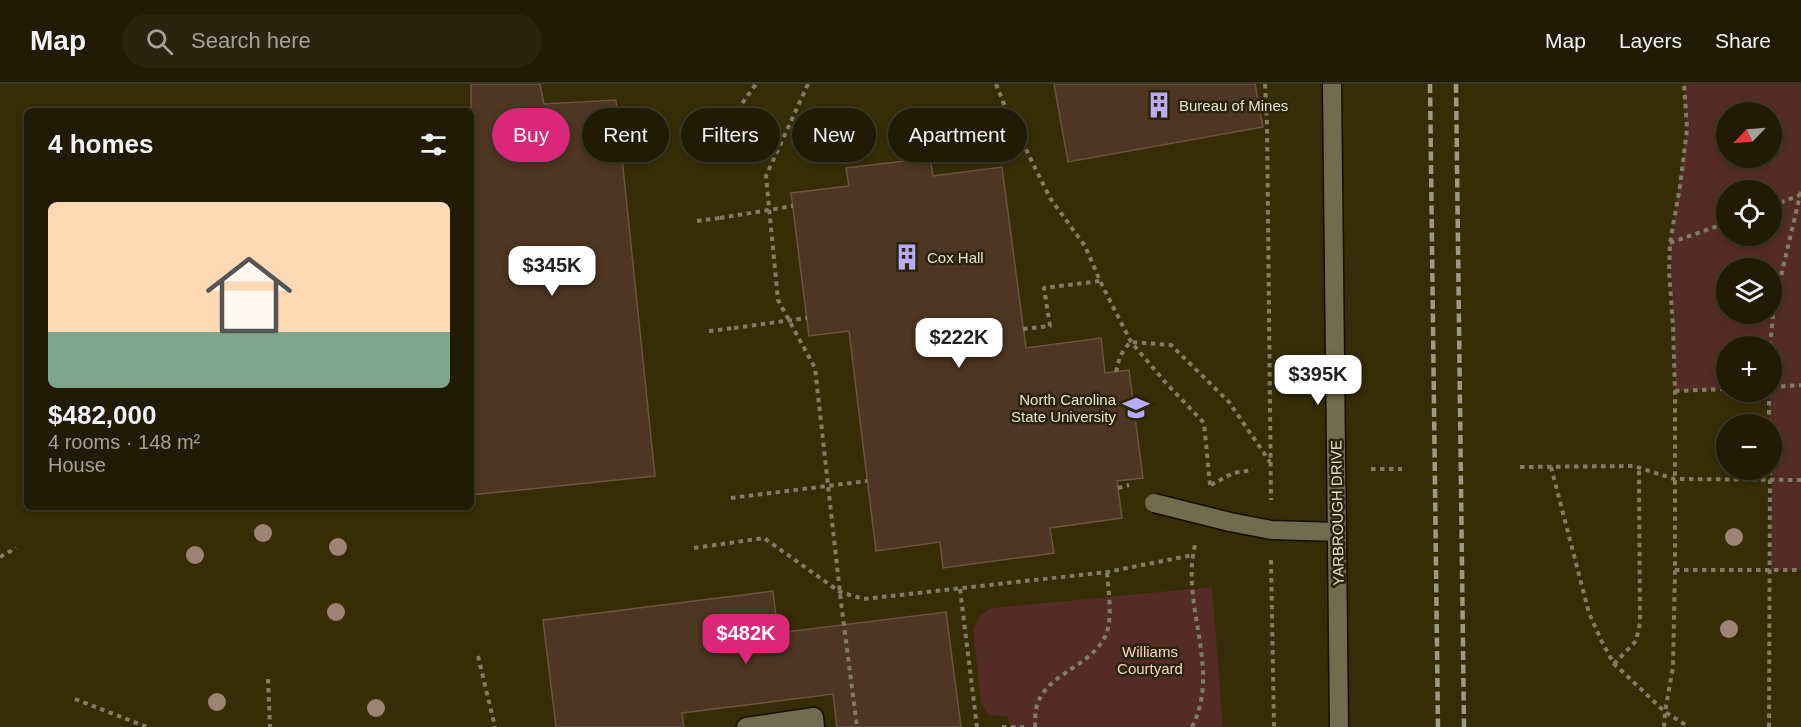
<!DOCTYPE html>
<html lang="en">
<head>
<meta charset="utf-8">
<style>
	body { margin:0; font-family:Arial,sans-serif; background:#29240f; color:#f1f3f6; height:100vh; display:flex; flex-direction:column; font-size:22px; white-space:nowrap }
	* { box-sizing:border-box; margin:0 }
	p { font-size:20px; color:#a2a19a }
	.icon { flex:none; width:33px; height:33px; fill:none; stroke:currentColor; stroke-width:2; stroke-linecap:round; stroke-linejoin:round }
	.map { position:relative; flex:1; overflow:hidden }
	.panel { position:absolute; left:24px; top:24px; width:450px; height:402px; display:flex; flex-direction:column; background:#211b05; border-radius:9px; box-shadow:0 3px 9px #0003,0 0 0 2px #3e3927 }
	.panel>* { flex:none }
	.top-card { position:absolute; left:492px; top:24px; width:570px; height:54px; display:flex; gap:12px }
	.needle { width:39px; rotate:245deg }
	.tools { position:absolute; left:1716px; top:18px; display:grid; gap:12px }
	.tools a { display:grid; place-items:center; width:66px; height:66px; border-radius:50%; background:#211b05; box-shadow:0 3px 9px #0003,0 0 0 2px #3e3927; font-size:30px }
	.price { position:absolute; translate:-50% -51px; padding:0 14px; border-radius:12px; background:#fff; color:#222; font-size:20px; line-height:39px; filter:drop-shadow(0 2px 3px #0008) }
	.price::after { content:''; position:absolute; left:50%; top:36px; width:18px; height:14px; margin-left:-9px; background:inherit; clip-path:polygon(0 0,100% 0,50% 100%) }
	.price.current { background:#db2777; color:#fff }
	ul { padding:0; list-style:none }
	li { display:grid; align-content:center; gap:12px; height:318px; padding:0 24px }
	li span { display:grid; place-items:center; height:186px; border-radius:9px; color:#555 }
	li>.icon { margin-inline-start:auto }
	span .icon { width:108px; height:108px; fill:#fffc; stroke-width:1 }
	li b { font-size:26px }
	h2 { display:flex; justify-content:space-between; align-items:center; height:72px; padding:0 24px; font-size:26px }
	.tag { padding:0 21px; border-radius:27px; background:#211b05; box-shadow:0 3px 9px #0003,0 0 0 2px #3e3927; font-size:21px; line-height:54px }
	.tag.current { background:#db2777; color:#fff }
	header { display:flex; align-items:center; gap:36px; box-sizing:border-box; height:84px; padding:0 30px; background:#211b05; border-bottom:2px solid #3e3927 }
	header strong { font-size:28px }
	nav { display:flex; gap:33px; margin-inline-start:auto; font-size:21px }
	.search { width:420px; height:54px; background:#29240f; display:flex; align-items:center; gap:15px; box-sizing:border-box; padding:0 21px; border-radius:33px; color:#a2a19a; font-size:22px }
	.map>svg:first-child { display:block }
	.built { fill:#362c06; fill-rule:evenodd }
	.green { fill:#542c26; fill-rule:evenodd }
	.building { fill:#4d3622; stroke:#6d5440; stroke-width:1.5 }
	.lines { fill:none; stroke-linecap:round; stroke-linejoin:round }
	.minor-casing { stroke:#150d00; stroke-width:21 }
	.path { stroke:#827c65; stroke-width:4; stroke-dasharray:4.5 4.5; stroke-linecap:butt }
	.minor { stroke:#736b4d; stroke-width:18 }
	.rail { stroke:#9e9983; stroke-width:4.5; stroke-dasharray:9 4.5; stroke-linecap:butt }
	.minor-bridge-casing { stroke:#150d00; stroke-width:21; stroke-linecap:butt }
	.path-bridge { stroke:#827c65; stroke-width:4; stroke-dasharray:4.5 4.5; stroke-linecap:butt }
	.minor-bridge { stroke:#736b4d; stroke-width:18 }
	.tree { fill:#9c8373 }
	.labels { text-anchor:middle; dominant-baseline:central; stroke-width:5; stroke-linejoin:round; paint-order:stroke }
	.poi-label { font-size:15px; fill:#e6e2d1; stroke:#2c2407; text-anchor:start }
	.street-label { font-size:15px; fill:#e6e2d1; stroke:#2c2407 }
	.park-label { font-size:15px; fill:#f7d1cb; stroke:#2c2407 }
</style>
</head>
<body>
<header>
<strong>Map</strong>
<div class="search"><svg class="icon" aria-label="search" viewBox="0 0 24 24"><circle cx="10" cy="10" r="6"/><path d="M15 15l6 6"/></svg>Search here</div>
<nav><a>Map</a><a>Layers</a><a>Share</a></nav>
</header>
<div class="map">
<svg width="1801" height="643" viewBox="0 0 1801 643">
	<rect width="100%" height="100%" fill="#2c2407"/>
	<path class="built" d="M0,0H1801V643H0ZM27,27H471V423H27ZM1726,28H1772V74H1726ZM1726,106H1772V152H1726ZM1726,184H1772V230H1726ZM1726,262H1772V308H1726ZM1726,340H1772V386H1726Z"/>
	<g class="green">
		<path d="M1684,0H1801V486H1771L1772,340H1769V308H1772V262H1726V305L1675,307L1670,159L1687,45ZM1726,28H1772V74H1726ZM1726,106H1772V152H1726ZM1726,184H1772V230H1726Z"/>
		<polygon points="1212,503 1223,643 1010,643 1008,632 988,631 981,619 973,545 980,532 992,524"/>
	</g>
	<g class="building">
		<polygon points="471,0 540,0 544,20 616,16 655,392 471,411"/>
		<polygon points="1054,0 1255,0 1263,43 1068,78"/>
		<polygon points="930,74 933,92 1002,83 1026,264 1101,254 1105,289 1129,286 1143,394 1117,397 1122,434 1050,444 1054,469 943,484 940,458 876,467 849,247 809,252 791,109 849,102 846,84"/>
		<polygon points="773,507 778,549 946,528 961,643 837,643 833,610 682,629 684,643 556,643 543,536"/>
	</g>
	<g class="lines">
		<g class="minor-casing">
			<g id="minor">
				<polyline points="1332,0 1339,643"/>
				<polyline points="1230,438 1271,446 1337,448"/>
				<polyline points="746,643 814,633 815,643"/>
			</g>
		</g>
		<g class="path">
			<polyline points="808,0 766,92 778,216 815,284 841,518 857,643"/>
			<polyline points="996,0 1006,25 1050,114 1085,162 1100,197 1131,258 1166,299 1204,339 1210,401"/>
			<polyline points="1265,0 1267,41 1271,416"/>
			<polyline points="711,63 756,0"/>
			<polyline points="1772,122 1800,111"/>
			<polyline points="697,137 720,134"/>
			<polyline points="1670,159 1726,139"/>
			<polyline points="1023,245 1050,242 1044,204 1100,197"/>
			<polyline points="709,247 734,244"/>
			<polyline points="1770,262 1774,222 1801,107"/>
			<path d="M1116,288C1119,275 1121,267 1131,258L1171,261L1229,318L1270,378"/>
			<polyline points="1772,303 1801,301"/>
			<polyline points="1675,307 1726,305"/>
			<polyline points="1769,308 1769,340"/>
			<polyline points="1520,383 1634,382 1674,395 1801,396"/>
			<polyline points="1551,383 1589,529 1602,558 1614,580 1624,589 1665,628 1689,643"/>
			<polyline points="1371,385 1402,385"/>
			<polyline points="1211,401 1233,389 1253,386"/>
			<polyline points="1118,404 1129,401"/>
			<polyline points="694,464 764,454 840,508 864,515 1107,488 1193,471"/>
			<polyline points="0,473 16,464"/>
			<polyline points="1271,476 1274,643"/>
			<polyline points="1675,486 1801,486"/>
			<polyline points="960,505 977,643"/>
			<polyline points="478,572 495,643"/>
			<polyline points="1614,580 1636,557 1640,539 1639,384"/>
			<polyline points="268,595 270,643"/>
			<polyline points="75,615 147,643"/>
			<polyline points="1002,643 1024,643"/>
			<path d="M1035,643C1035,634 1035,624 1039,616C1053,586 1100,579 1108,544C1112,526 1108,506 1107,488"/>
			<path d="M1192,643C1222,585 1180,521 1195,461"/>
			<polyline points="1664,643 1665,628 1673,583 1675,486 1675,307 1673,242 1669,187 1670,159 1680,102 1687,45 1684,0"/>
			<polyline points="1769,643 1770,386"/>
		</g>
		<use href="#minor" class="minor"/>
		<g class="rail">
			<polyline points="1430,0 1438,643"/>
			<polyline points="1456,0 1464,643"/>
		</g>
		<g class="minor-bridge-casing">
			<polyline id="minor-bridge" points="1154,419 1230,438"/>
		</g>
		<g class="path-bridge">
			<polyline points="720,134 793,122"/>
			<polyline points="734,244 807,234"/>
			<polyline points="731,414 867,397"/>
		</g>
		<use href="#minor-bridge" class="minor-bridge"/>
	</g>
	<g class="tree">
		<circle cx="263" cy="449" r="9"/>
		<circle cx="1734" cy="453" r="9"/>
		<circle cx="338" cy="463" r="9"/>
		<circle cx="195" cy="471" r="9"/>
		<circle cx="336" cy="528" r="9"/>
		<circle cx="1729" cy="545" r="9"/>
		<circle cx="217" cy="618" r="9"/>
		<circle cx="376" cy="624" r="9"/>
	</g>
	<defs>
		<g id="building-bare" transform="scale(2.07)"><path d="M-4-6H4V6H1V3H-1V6H-4ZM-2.5-4.3h1.7v1.8h-1.7ZM.8-4.3h1.7v1.8H.8ZM-2.5-1h1.7V.8h-1.7ZM.8-1h1.7V.8H.8Z" fill="#b8abf7" stroke="#2c2407" stroke-width="2.5" paint-order="stroke"/></g>
		<g id="university-bare" transform="scale(2.07)"><path d="M0-5L7-2L0 1L-7-2ZM-4 1L0 2.5L4 1V4Q0 6-4 4Z" fill="#b8abf7" stroke="#2c2407" stroke-width="2.5" paint-order="stroke"/></g>
	</defs>
	<g fill-rule="evenodd">
		<use href="#building-bare" x="1159" y="21"/>
		<use href="#building-bare" x="907" y="173"/>
		<use href="#university-bare" x="1136" y="324"/>
	</g>
	<g class="labels">
		<g class="poi-label">
			<text x="1179" y="21">Bureau of Mines</text>
			<text x="927" y="173">Cox Hall</text>
			<text x="1116" y="315" text-anchor="end">North Carolina<tspan x="1116" dy="17">State University</tspan></text>
		</g>
		<g class="street-label">
			<text transform="translate(1337 429) rotate(-91)">YARBROUGH DRIVE</text>
		</g>
		<g class="park-label">
			<text x="1150" y="567">Williams<tspan x="1150" dy="17">Courtyard</tspan></text>
		</g>
	</g>
</svg>
<div class="tools">
<a><svg class="needle" viewBox="-14 -14 28 28"><path d="M0-13l5 13h-10z" fill="#e53935"/><path d="M0 13l5-13h-10z" fill="#a2a19a"/></svg></a>
<a><svg class="icon" aria-label="locate" viewBox="0 0 24 24"><circle cx="12" cy="12" r="6"/><path d="M12 2v4M12 18v4M2 12h4M18 12h4"/></svg></a>
<a><svg class="icon" aria-label="layers" viewBox="0 0 24 24"><path d="M12 4l9 5-9 5-9-5zM3 14l9 5 9-5"/></svg></a>
<a>+</a>
<a>−</a>
</div>
<b class="price" style="left:552px;top:213px">$345K</b>
<b class="price" style="left:959px;top:285px">$222K</b>
<b class="price" style="left:1318px;top:322px">$395K</b>
<b class="price current" style="left:746px;top:581px">$482K</b>
<div class="top-card">
<a class="tag current">Buy</a>
<a class="tag">Rent</a>
<a class="tag">Filters</a>
<a class="tag">New</a>
<a class="tag">Apartment</a>
</div>
<section class="panel">
<h2>4 homes<svg class="icon" aria-label="filters" viewBox="0 0 24 24"><path d="M4 7h16M4 17h16"/><circle cx="9" cy="7" r="2"/><circle cx="15" cy="17" r="2"/></svg></h2>
<ul>
<li><span style="background:linear-gradient(#ffd9b3 70%,#7fa58c 0)"><svg class="icon" aria-label="home" viewBox="0 0 24 24"><path d="M3 11l9-7 9 7M6 9v11h12V9"/></svg></span><div><b>$482,000</b><p>4 rooms · 148 m²</p><p>House</p></div></li>
</ul>
</section>
</div>
</body>
</html>
